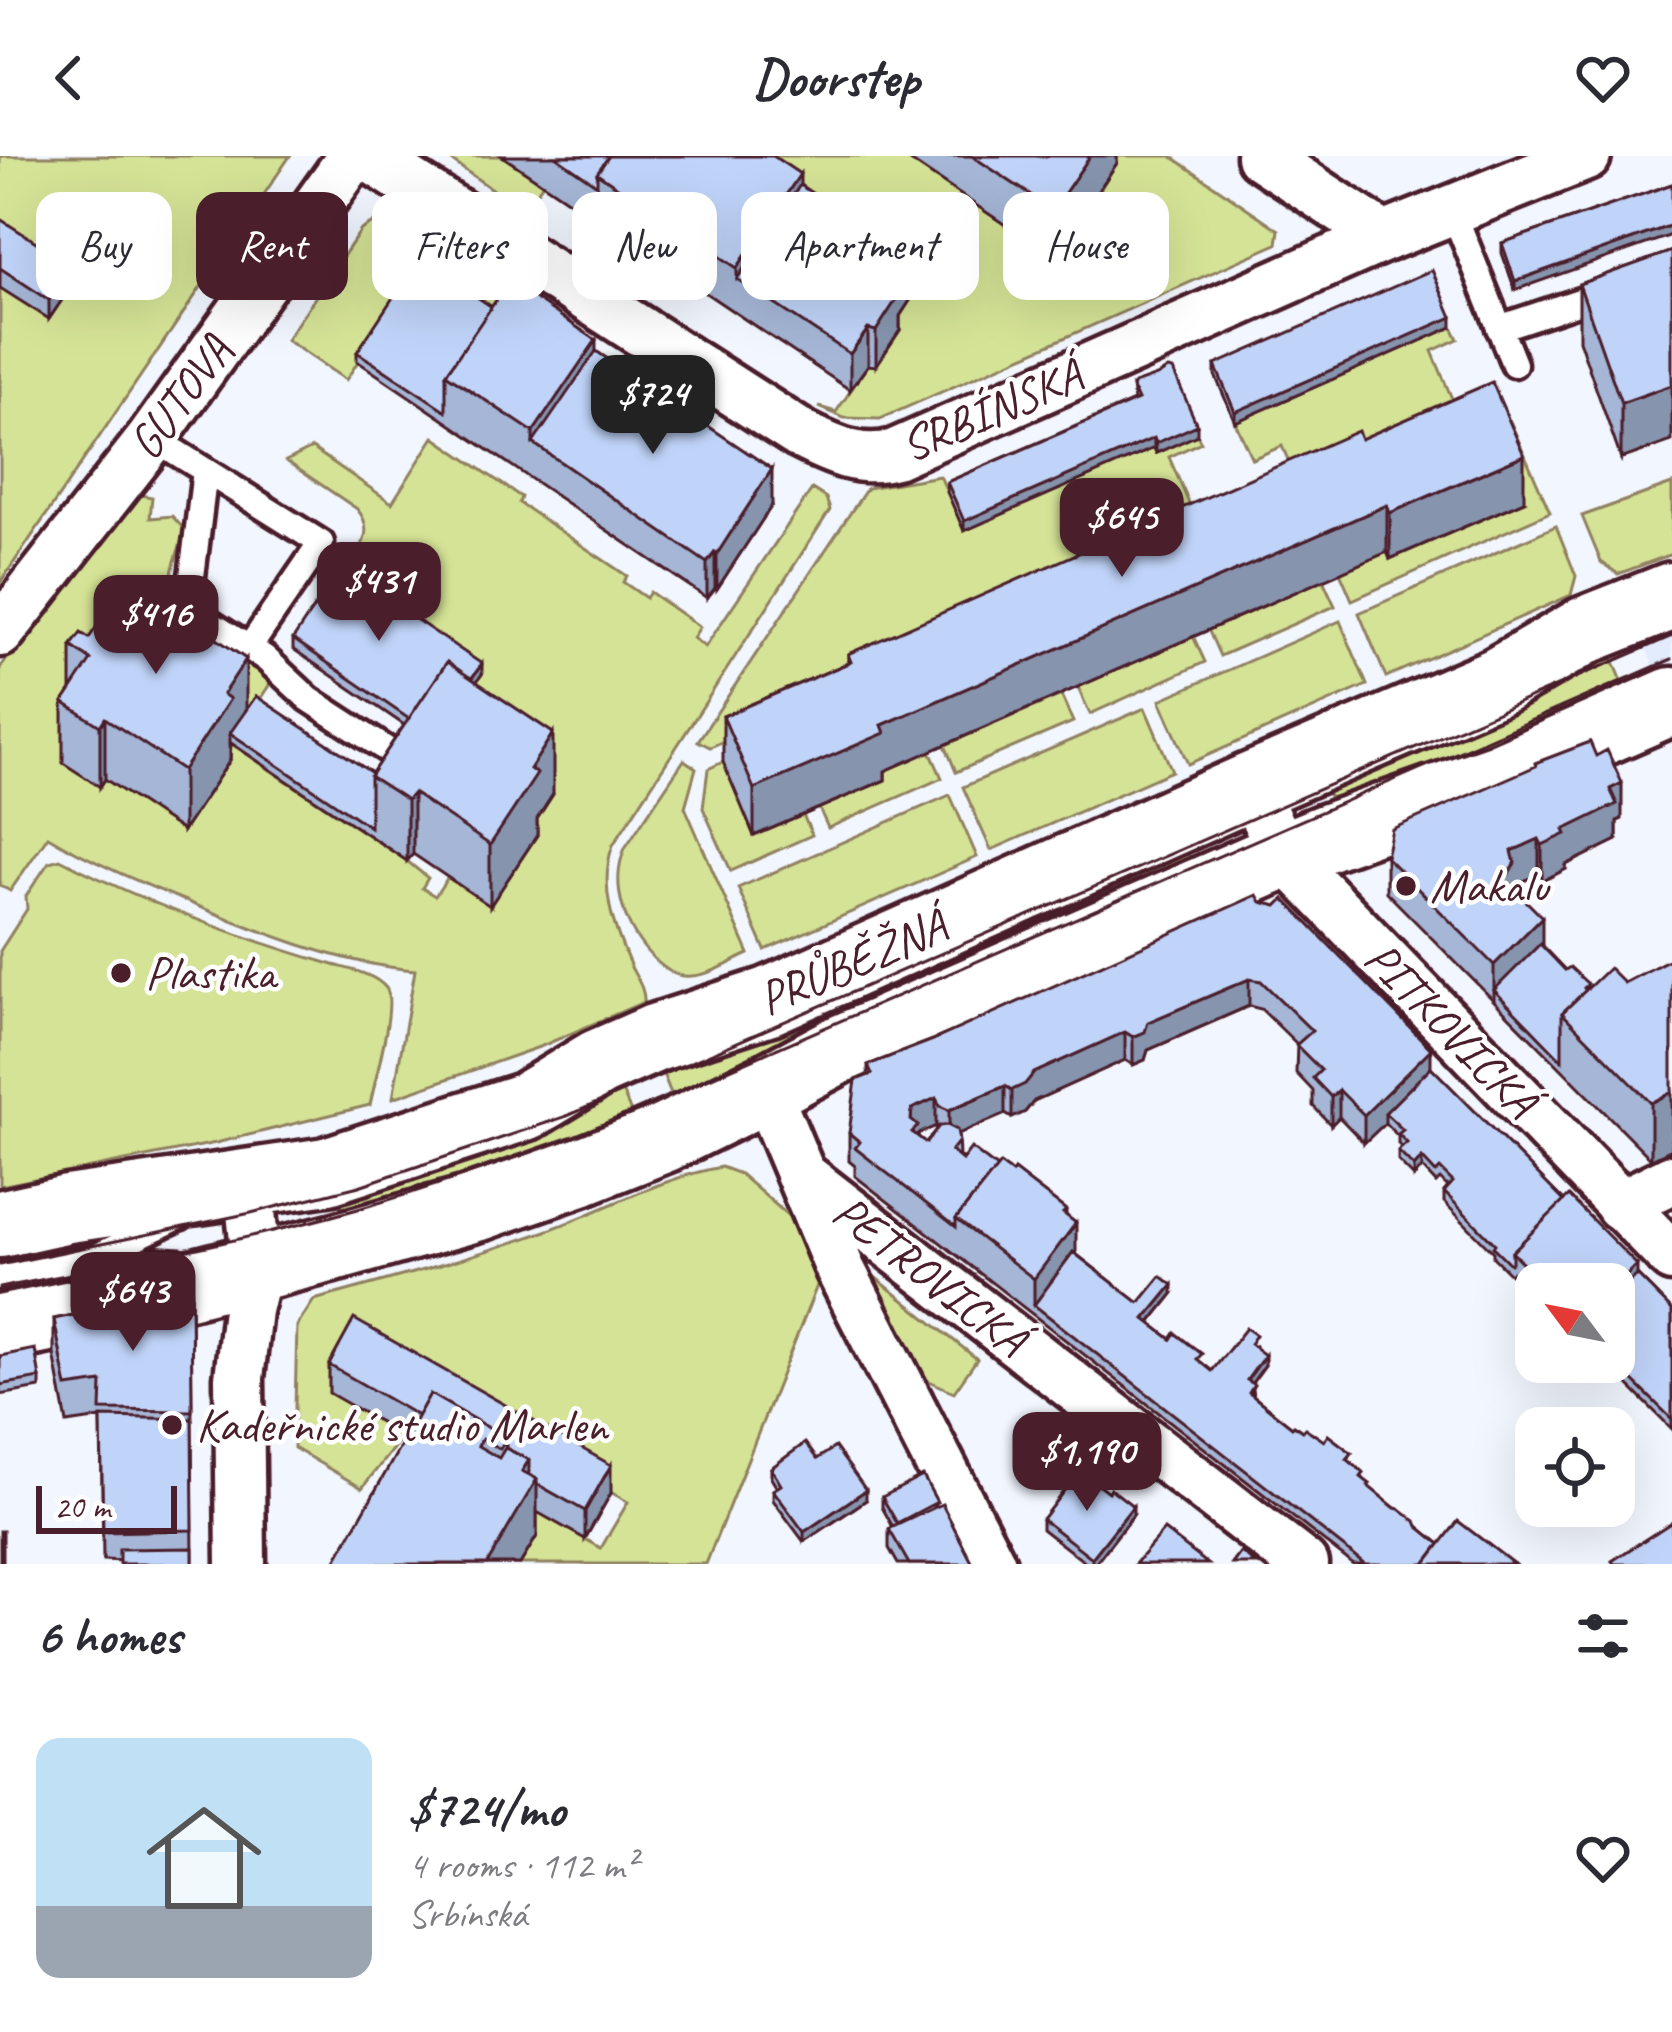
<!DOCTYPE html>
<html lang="en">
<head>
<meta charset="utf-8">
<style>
	body { margin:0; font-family:Caveat,sans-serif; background:#f7f7f7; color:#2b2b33; height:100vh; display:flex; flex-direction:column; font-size:45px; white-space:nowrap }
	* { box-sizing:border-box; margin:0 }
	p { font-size:39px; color:#7c7c81 }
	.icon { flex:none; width:66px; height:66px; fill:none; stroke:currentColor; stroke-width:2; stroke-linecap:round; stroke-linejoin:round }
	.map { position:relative; height:1408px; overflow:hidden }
	.side { display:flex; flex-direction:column; background:#fff; flex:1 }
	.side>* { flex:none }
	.top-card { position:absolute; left:36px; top:36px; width:1602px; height:108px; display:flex; gap:24px }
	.needle { width:78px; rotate:302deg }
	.fabs { position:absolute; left:1515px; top:1107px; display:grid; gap:24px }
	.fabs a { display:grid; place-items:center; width:120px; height:120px; border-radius:24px; background:#fff; box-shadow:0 12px 48px #0002; font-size:60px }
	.scale { position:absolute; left:36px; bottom:30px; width:141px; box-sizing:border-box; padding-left:12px; border:6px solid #4a1f2b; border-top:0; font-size:33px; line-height:42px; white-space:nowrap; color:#4a1f2b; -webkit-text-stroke:9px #fff; paint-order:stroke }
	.price { position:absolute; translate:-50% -102px; padding:0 27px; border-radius:24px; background:#4a1f2b; color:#fff; font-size:39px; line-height:78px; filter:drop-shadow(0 3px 6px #0008) }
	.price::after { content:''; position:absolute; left:50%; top:72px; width:36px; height:27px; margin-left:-18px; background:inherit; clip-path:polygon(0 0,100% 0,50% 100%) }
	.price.active { background:#222; color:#fff }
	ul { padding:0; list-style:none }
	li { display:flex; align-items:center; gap:36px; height:300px; padding:0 36px }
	li span { display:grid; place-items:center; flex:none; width:336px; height:240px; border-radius:24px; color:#555 }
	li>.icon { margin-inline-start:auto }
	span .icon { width:144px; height:144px; fill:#fffc; stroke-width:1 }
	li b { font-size:51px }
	h2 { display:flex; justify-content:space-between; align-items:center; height:144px; padding:0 36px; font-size:51px }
	.chip { padding:0 42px; border-radius:24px; background:#fff; box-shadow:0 12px 48px #0002; font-size:42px; line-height:108px }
	.chip.active { background:#4a1f2b; color:#fff }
	header { display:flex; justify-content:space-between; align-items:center; height:156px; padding:0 36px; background:#fff; font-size:54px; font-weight:800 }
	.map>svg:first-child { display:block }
	.built { fill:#e3ecfc }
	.green { fill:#d5e396; stroke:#908160; stroke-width:3 }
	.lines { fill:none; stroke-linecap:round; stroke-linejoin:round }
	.lane-casing { stroke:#4a1f2b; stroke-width:33 }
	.street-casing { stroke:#4a1f2b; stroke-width:57 }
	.secondary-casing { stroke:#4a1f2b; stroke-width:75 }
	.lane { stroke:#fff; stroke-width:24 }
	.street { stroke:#fff; stroke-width:48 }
	.secondary { stroke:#fff; stroke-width:66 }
	.tram { stroke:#4a1f2b; stroke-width:3 }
	.wall { fill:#a5b6d6; stroke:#4a1f2b; stroke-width:3; fill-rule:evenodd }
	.shaded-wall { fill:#8694ae; stroke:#4a1f2b; stroke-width:3 }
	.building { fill:#c0d4f9; stroke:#4a1f2b; stroke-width:3 }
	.poi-dot { fill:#4a1f2b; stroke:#fff; stroke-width:4.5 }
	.labels { text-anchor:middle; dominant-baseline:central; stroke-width:9; stroke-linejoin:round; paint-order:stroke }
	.street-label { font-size:48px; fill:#4a1f2b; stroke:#fff }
	.poi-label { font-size:48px; fill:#4a1f2b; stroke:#fff; text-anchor:start }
</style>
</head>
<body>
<header><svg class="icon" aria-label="back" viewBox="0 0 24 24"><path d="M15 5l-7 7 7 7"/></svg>Doorstep<svg class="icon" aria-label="heart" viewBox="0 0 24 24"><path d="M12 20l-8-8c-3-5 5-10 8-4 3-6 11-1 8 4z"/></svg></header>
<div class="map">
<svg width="1672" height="1408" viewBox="0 0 1672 1408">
	<rect width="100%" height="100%" fill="#f2f6fe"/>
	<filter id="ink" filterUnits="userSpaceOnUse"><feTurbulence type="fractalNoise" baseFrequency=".00833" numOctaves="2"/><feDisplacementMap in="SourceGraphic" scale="24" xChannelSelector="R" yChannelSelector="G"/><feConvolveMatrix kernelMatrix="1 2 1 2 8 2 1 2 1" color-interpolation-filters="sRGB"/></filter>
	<g filter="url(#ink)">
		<polygon class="built" points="1672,461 1672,513 1658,522 1636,468"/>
		<g class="green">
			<polygon points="0,0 290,0 0,427"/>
			<polygon points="445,0 502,0 543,27 524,56"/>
			<polygon points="703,0 903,0 1053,100 1094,44 1116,7 1107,0 1171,0 1279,74 1277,88 880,263 844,262 819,251 836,256 868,209 873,208"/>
			<polygon points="404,62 417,68 529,143 509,172 419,112 346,224 286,184 361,74 380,63"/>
			<polygon points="1452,171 1458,183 1432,195 1453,245 1300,332 1282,290 1252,303 1235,266"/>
			<polygon points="1510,265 1550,356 1352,444 1340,416 1387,396 1390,403 1492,273"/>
			<polygon points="1197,279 1201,286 1169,301 1201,375 710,591 698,585 867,332 940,320 964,374 1154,292 1157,297"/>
			<path d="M434,281L521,341L519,347L627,420L623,426L646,442L650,436L700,471L693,482L705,491L812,333L826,342L830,354L613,689C598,730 614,773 631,811C637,823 645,833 644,846L542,890L393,942L415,814C338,808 255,774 183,744C137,725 91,706 48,680L10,735L0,729V512L133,338L152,341L150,362L172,360L183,372C183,389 174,402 172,418C166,469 237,499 274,522L246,564L105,623L183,675L230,604L223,599L230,587L407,705L428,722L422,732L435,740L448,721L490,749L340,422C355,398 379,379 357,353L286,305L312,292L392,347Z"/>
			<polygon points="1672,328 1672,398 1618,418 1601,406 1582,360"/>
			<polygon points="1556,370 1576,420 1571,439 1386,521 1359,457"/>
			<polygon points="1323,424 1335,450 1220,500 1208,473"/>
			<polygon points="1340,465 1367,529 1188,608 1160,544"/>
			<polygon points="1193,480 1205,506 1090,558 1078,531"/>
			<polygon points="1610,496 1626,535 1339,662 1319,619"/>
			<polygon points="1061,539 1073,566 956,616 945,589"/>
			<polygon points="1145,552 1172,615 991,694 963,631"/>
			<polygon points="930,595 942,622 828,672 819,652 885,624 882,616"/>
			<path d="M684,604L696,612L685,651L749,798C728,807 703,825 678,819C669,817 662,810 655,804C626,776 609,731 625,692Z"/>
			<polygon points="723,606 803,659 812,679 731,715 703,652 708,613"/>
			<polygon points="950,639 977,701 765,794 738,732"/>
			<polygon points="1180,681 1200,722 677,952 659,908"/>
			<path d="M60,703C144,747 236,780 327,807C345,813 373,816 386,832C397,846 374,928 370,949L216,987L0,1030V795L27,753L26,740L49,706Z"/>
			<polygon points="618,926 637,970 348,1072 332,1023"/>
			<path d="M721,1011L740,1018L791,1062L812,1107L810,1109L817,1118L815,1121L818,1127L706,1408H520L536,1380L506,1338L601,1392L628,1346L355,1192L330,1237L403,1280L362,1332L294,1292L297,1170L314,1144C392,1123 470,1102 546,1075C605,1054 660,1022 721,1011Z"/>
			<polygon points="865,1113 977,1203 954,1236 900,1212"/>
		</g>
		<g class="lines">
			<g class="lane-casing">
				<g id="lane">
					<polyline points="1452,53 1514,208"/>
					<polyline points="1499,172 1607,136"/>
					<polyline points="152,282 174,295 321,387 249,492 188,453 205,315"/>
					<polyline points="249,492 265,502 309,543 395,599"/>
					<polyline points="101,1102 180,1107"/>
					<polyline points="0,1121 93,1102 181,1060"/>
				</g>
			</g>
			<g class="street-casing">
				<g id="street">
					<path d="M368,0L800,278C831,294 860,308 895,298L1384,81L1586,0"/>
					<polyline points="1261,0 1384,81"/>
					<polyline points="0,476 152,282 353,0"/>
					<polyline points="1250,631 1284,699 1672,1101"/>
					<polyline points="765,933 801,1019 1303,1408"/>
					<polyline points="803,1024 840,1113 991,1408"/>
					<polyline points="1620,1049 1672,1023"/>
					<polyline points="241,1408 239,1222 247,1154 257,1112 248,1028"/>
				</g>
			</g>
			<g class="secondary-casing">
				<g id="secondary">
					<polyline points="0,1068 68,1053 327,1015 527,950 598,907 655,882 769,845 1250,631 1500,524 1586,474 1672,440"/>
					<polyline points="0,1173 87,1155 340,1090 479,1051 585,1014 663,983 765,933 840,893 1284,699 1328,681 1501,620 1672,545"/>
				</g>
			</g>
			<use href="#lane" class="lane"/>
			<use href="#street" class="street"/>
			<use href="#secondary" class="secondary"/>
			<g class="tram">
				<polyline points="0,1109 251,1057 359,1030 567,960 1672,480"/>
				<path d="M0,1132C120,1108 241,1086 358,1053C432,1032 504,1006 576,980L1672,503"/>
			</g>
		</g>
		<g class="wall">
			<polygon points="502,0 773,0 800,29 913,140 900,160 900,174 876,210 868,209 850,234"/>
			<polygon points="903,0 1117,0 1117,7 1053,101"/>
			<polygon points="1672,28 1515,134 1502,97 1502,87"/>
			<polygon points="0,63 72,129 49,163 0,132"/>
			<polygon points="1672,95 1621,303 1579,184 1579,128"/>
			<polygon points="492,151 596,195 772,349 717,433 715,432 707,442 357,205 357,196"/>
			<polygon points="1452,171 1235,266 1215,219 1215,209"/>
			<polygon points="1132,231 1197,279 1156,297 1154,292 964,375 947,336 947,326 1134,245"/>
			<polygon points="1361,283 1524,345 1390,403 1387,396 885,615 885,624 754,680 723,606 723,560 848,507 848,498"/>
			<polygon points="115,467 216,482 246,554 372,617 404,569 293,493 293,483 482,518 476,526 553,638 537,663 537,679 490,750 413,698 407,705 231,587 230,604 183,675 105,623 100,631 63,607 63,546 71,534 71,490 89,482"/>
			<polygon points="1622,663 1617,665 1617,684 1566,709 1566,713 1542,725 1539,718 1515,729 1515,734 1542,790 1565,814 1588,832 1624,827 1672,802 1651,1003 1386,736 1386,701"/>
			<path d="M1261,746L1431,911L1672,1154V1273L1605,1206H1614V1128H1536V1140L1512,1116L1510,1118L1493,1101V1096L1444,1046V1036L1448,1031L1440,1023L1436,1027L1422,1012L1414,1021L1398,1005V995L1402,991L1398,988V980L1385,967L1364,987L1339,961L1331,969L1313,950V935L1296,917L1297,888L1261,853L1249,850L1148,894L1145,904L1133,909L1125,904L1034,945L1025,956L1012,962L1005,958L958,978L959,1001L997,1012L1066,1059L1076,1098L1139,1147L1173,1138L1150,1167L1212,1215L1256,1189L1254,1191L1265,1209L1251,1227L1253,1240L1292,1271L1352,1307L1370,1332L1440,1388L1514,1408H1353L855,1020V1010L849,1005V977L868,919V909L933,884ZM936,970L937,972L926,987L918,981V978Z"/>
			<polygon points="191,1135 193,1408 103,1404 101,1262 67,1267 54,1198 54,1163"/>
			<polygon points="0,1200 40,1222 40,1232 0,1239"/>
			<polygon points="329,1209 611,1337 585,1383 537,1356 537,1380 520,1408 335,1408 406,1281 329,1237"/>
			<polygon points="817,1303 866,1344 804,1386 773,1344 773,1334 777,1332 771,1322 771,1312"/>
			<polygon points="882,1341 937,1350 973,1408 898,1408 889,1392 889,1373 893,1371 882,1351"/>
			<polygon points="1133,1359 1095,1408 1087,1408 1042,1373 1042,1363"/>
		</g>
		<g class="shaded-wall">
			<polygon points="1090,0 1117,0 1117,7 1053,101 1053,54"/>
			<polygon points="800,18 800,64 737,123 737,112"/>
			<polygon points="1672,69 1672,79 1515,134 1515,125"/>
			<polygon points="913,105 913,140 900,160 900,174 876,210 876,175 894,134"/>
			<polygon points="72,109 72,129 49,163 49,144"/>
			<polygon points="1452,161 1452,171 1235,266 1235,256"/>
			<polygon points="868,173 868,209 850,234 850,198"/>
			<polygon points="596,184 596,230 533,287 533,276"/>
			<polygon points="1672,229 1672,285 1621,303 1621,247"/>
			<polygon points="1197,269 1197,279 1156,297 1156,287"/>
			<polygon points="1154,282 1154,292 964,375 964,365"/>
			<polygon points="1524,299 1524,345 1390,403 1390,357"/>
			<polygon points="772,313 772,349 717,433 717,398"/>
			<polygon points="1387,349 1387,396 885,615 885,624 754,680 754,633 882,569"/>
			<polygon points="715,396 715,432 707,442 707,407"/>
			<polygon points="246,503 246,564 230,577 230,604 183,675 183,614 223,538"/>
			<polygon points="482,508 482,518 432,589 432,579"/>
			<polygon points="105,562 105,623 100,631 100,570"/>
			<polygon points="553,577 553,638 537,663 537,679 490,750 490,689 530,613"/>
			<polygon points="1622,627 1622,663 1617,665 1617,684 1566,709 1566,713 1542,725 1542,689 1564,674 1610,633"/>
			<polygon points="413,637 413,698 407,705 407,644"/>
			<polygon points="1539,683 1539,718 1515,729 1515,743 1505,724 1512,695"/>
			<polygon points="1542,761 1542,796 1494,834 1494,844 1494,809"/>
			<polygon points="1249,823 1249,850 1148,894 1145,904 1133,909 1133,881 1148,866"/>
			<polygon points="1125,876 1125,904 1034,945 1025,956 1012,962 1012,934 1034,917"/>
			<polygon points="1431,893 1431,921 1385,957 1385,967 1364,987 1364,959"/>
			<polygon points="1005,930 1005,958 949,982 949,954"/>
			<polygon points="1339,934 1339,961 1331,969 1331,941"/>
			<polygon points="1672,936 1672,993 1651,1003 1651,947"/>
			<polygon points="936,942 936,970 918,978 918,998 911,964 912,953"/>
			<polygon points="1422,1002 1422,1012 1414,1021 1414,1011"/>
			<polygon points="1066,1054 1066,1081 1076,1067 1076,1102 1034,1149 1034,1123"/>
			<polygon points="1637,1109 1637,1129 1614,1152 1614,1132"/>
			<polygon points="1173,1129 1173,1138 1145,1173 1145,1163"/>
			<polygon points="1265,1199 1265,1209 1247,1234 1247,1224"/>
			<polygon points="529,1304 537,1323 537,1380 520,1408 487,1408 522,1315"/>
			<polygon points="611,1309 611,1337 585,1383 585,1355"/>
			<polygon points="866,1334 866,1344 804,1386 804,1376"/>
			<polygon points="1133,1350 1133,1359 1095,1408 1092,1408 1092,1402"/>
		</g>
		<g class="building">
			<polygon points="555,0 609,0 597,17 597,29"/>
			<polygon points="609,0 773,0 800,18 737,112 597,17"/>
			<polygon points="972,0 1090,0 1053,54"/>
			<polygon points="1672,28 1672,69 1515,125 1502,87"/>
			<polygon points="800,29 913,105 894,134 900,138 876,175 868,173 850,198 737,123"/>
			<polygon points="0,63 72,109 49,144 0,112"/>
			<polygon points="1672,95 1672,229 1621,247 1579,128"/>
			<polygon points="419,102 492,151 446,218 446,255 357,196"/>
			<polygon points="1432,114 1452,161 1235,256 1215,209"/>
			<polygon points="509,125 596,184 533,276 446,218"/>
			<polygon points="596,195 772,313 717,398 715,396 707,407 533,287"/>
			<polygon points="1168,213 1173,214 1197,269 1156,287 1154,282 964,365 947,326 1138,244 1132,231 1134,228 1157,220"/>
			<polygon points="1492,226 1524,299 1390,357 1387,349 882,569 885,577 754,633 723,560 851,506 848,498 1358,275 1361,283"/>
			<polygon points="340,412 482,508 471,523 447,506 409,563 293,483"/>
			<polygon points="140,431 174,455 179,448 216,472 211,479 246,503 223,538 230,543 183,614 105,562 100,570 63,546 91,504 71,490 81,477 89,482 104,460 115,467"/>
			<polygon points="447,506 553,577 530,613 537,618 490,689 413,637 407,644 370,620"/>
			<polygon points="256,540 372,617 370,620 370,671 230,577"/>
			<polygon points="1590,586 1596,600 1607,594 1622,627 1610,633 1617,648 1564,674 1566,678 1542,689 1539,683 1512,695 1515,707 1505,724 1542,761 1494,809 1386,701 1392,673 1536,610 1535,607"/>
			<polygon points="1257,739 1261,746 1277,750 1284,743 1431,893 1364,959 1339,934 1331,941 1313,922 1321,914 1296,889 1312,875 1261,825 1249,823 1148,866 1145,876 1133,881 1125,876 1034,917 1025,928 1012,934 1005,930 949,954 940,950 936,942 912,953 911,964 918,970 912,976 926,987 939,970 947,969 957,974 959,985 951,995 962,1004 971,992 997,1012 956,1063 956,1071 855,992 860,986 849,977 856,924 872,918 868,909 933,884"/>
			<polygon points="1540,788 1565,814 1570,811 1588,828 1584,832 1586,834 1562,857 1562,904 1494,834"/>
			<polygon points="1672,802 1672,936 1651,947 1562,857 1609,812 1624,827"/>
			<polygon points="1431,911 1564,1045 1512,1096 1512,1106 1510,1108 1493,1091 1495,1088 1444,1036 1453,1026 1440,1013 1436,1017 1422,1002 1414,1011 1398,995 1407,987 1398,978 1403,974 1385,957"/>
			<polygon points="1000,1008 1012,1017 1014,1014 1066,1054 1063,1057 1076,1067 1034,1123 956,1063"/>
			<polygon points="1569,1040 1637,1109 1614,1132 1614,1128 1543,1128 1512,1096"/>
			<polygon points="1073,1096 1139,1147 1161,1120 1173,1129 1145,1163 1171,1183 1175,1177 1202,1198 1197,1203 1212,1215 1246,1172 1256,1179 1250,1188 1265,1199 1247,1224 1254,1229 1249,1237 1292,1271 1294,1269 1302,1275 1305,1272 1324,1285 1328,1279 1352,1297 1347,1303 1364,1317 1361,1321 1370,1328 1368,1330 1395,1352 1400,1353 1416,1365 1418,1370 1440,1388 1425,1408 1365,1408 1034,1149"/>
			<polygon points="1637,1119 1672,1154 1672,1263 1614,1206 1614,1142"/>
			<polygon points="191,1135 192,1255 101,1254 102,1226 67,1231 54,1163"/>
			<polygon points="354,1163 611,1309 585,1355 537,1328 537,1323 529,1319 529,1304 506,1292 506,1282 430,1238 418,1260 329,1209"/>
			<polygon points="35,1193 40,1222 0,1229 0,1200"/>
			<polygon points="430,1238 506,1282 500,1293 482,1283 478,1290 499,1302 505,1292 529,1304 522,1315 537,1323 487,1408 339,1408 335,1406"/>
			<polygon points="101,1261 192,1263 193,1374 103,1376"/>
			<polygon points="805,1287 817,1303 835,1291 866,1334 804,1376 773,1334 781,1329 771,1312"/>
			<polygon points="1080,1314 1108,1336 1110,1332 1133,1350 1092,1402 1042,1363"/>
			<polygon points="923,1320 937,1346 897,1367 882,1341"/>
			<polygon points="942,1348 973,1408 909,1408 889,1373"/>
			<polygon points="1458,1365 1514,1408 1425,1408"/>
			<polygon points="1672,1366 1672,1408 1614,1408 1612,1405"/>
			<polygon points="1164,1374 1208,1408 1135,1408"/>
			<rect x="0" y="1375" width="3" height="33"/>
			<polygon points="193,1392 193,1408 119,1408 119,1393"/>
			<polygon points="1241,1396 1256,1408 1232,1408"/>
		</g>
	</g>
	<g class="poi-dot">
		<circle cx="1406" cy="730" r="12"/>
		<circle cx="121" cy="817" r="12"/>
		<circle cx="172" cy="1269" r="12"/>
	</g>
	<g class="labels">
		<g class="street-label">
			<text transform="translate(180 241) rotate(-54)">GUTOVA</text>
			<text transform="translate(991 254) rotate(-23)">SRBÍNSKÁ</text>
			<text transform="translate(852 806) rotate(-23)">PRŮBĚŽNÁ</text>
			<text transform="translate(1451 873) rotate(46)">PITKOVICKÁ</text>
			<text transform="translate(930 1119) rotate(38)">PETROVICKÁ</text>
		</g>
		<g class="poi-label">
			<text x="1430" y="730">Makalu</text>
			<text x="145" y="817">Plastika</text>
			<text x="196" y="1269">Kadeřnické studio Marlen</text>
		</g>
	</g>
</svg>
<div class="fabs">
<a><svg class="needle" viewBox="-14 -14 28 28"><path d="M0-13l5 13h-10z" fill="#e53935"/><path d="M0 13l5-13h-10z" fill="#7c7c81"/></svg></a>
<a><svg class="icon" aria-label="locate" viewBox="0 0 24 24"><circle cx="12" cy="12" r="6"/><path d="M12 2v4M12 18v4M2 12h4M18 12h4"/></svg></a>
</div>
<div class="scale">20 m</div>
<b class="price active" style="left:653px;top:301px">$724</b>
<b class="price" style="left:1122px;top:424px">$645</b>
<b class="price" style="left:379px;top:488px">$431</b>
<b class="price" style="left:156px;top:521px">$416</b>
<b class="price" style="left:133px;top:1198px">$643</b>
<b class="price" style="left:1087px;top:1358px">$1,190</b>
<div class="top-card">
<a class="chip">Buy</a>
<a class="chip active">Rent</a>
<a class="chip">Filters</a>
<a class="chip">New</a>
<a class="chip">Apartment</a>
<a class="chip">House</a>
</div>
</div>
<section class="side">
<h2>6 homes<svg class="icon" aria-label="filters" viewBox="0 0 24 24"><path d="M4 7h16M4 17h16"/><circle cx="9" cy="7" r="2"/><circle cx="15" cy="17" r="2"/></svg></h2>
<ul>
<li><span style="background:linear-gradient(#bfe0f5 70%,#9aa5b1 0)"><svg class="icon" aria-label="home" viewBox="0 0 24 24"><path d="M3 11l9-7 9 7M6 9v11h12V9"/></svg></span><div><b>$724/mo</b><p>4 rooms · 112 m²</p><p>Srbínská</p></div><svg class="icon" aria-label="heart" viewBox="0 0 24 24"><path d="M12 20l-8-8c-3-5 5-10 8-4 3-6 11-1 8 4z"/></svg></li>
</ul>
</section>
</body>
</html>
